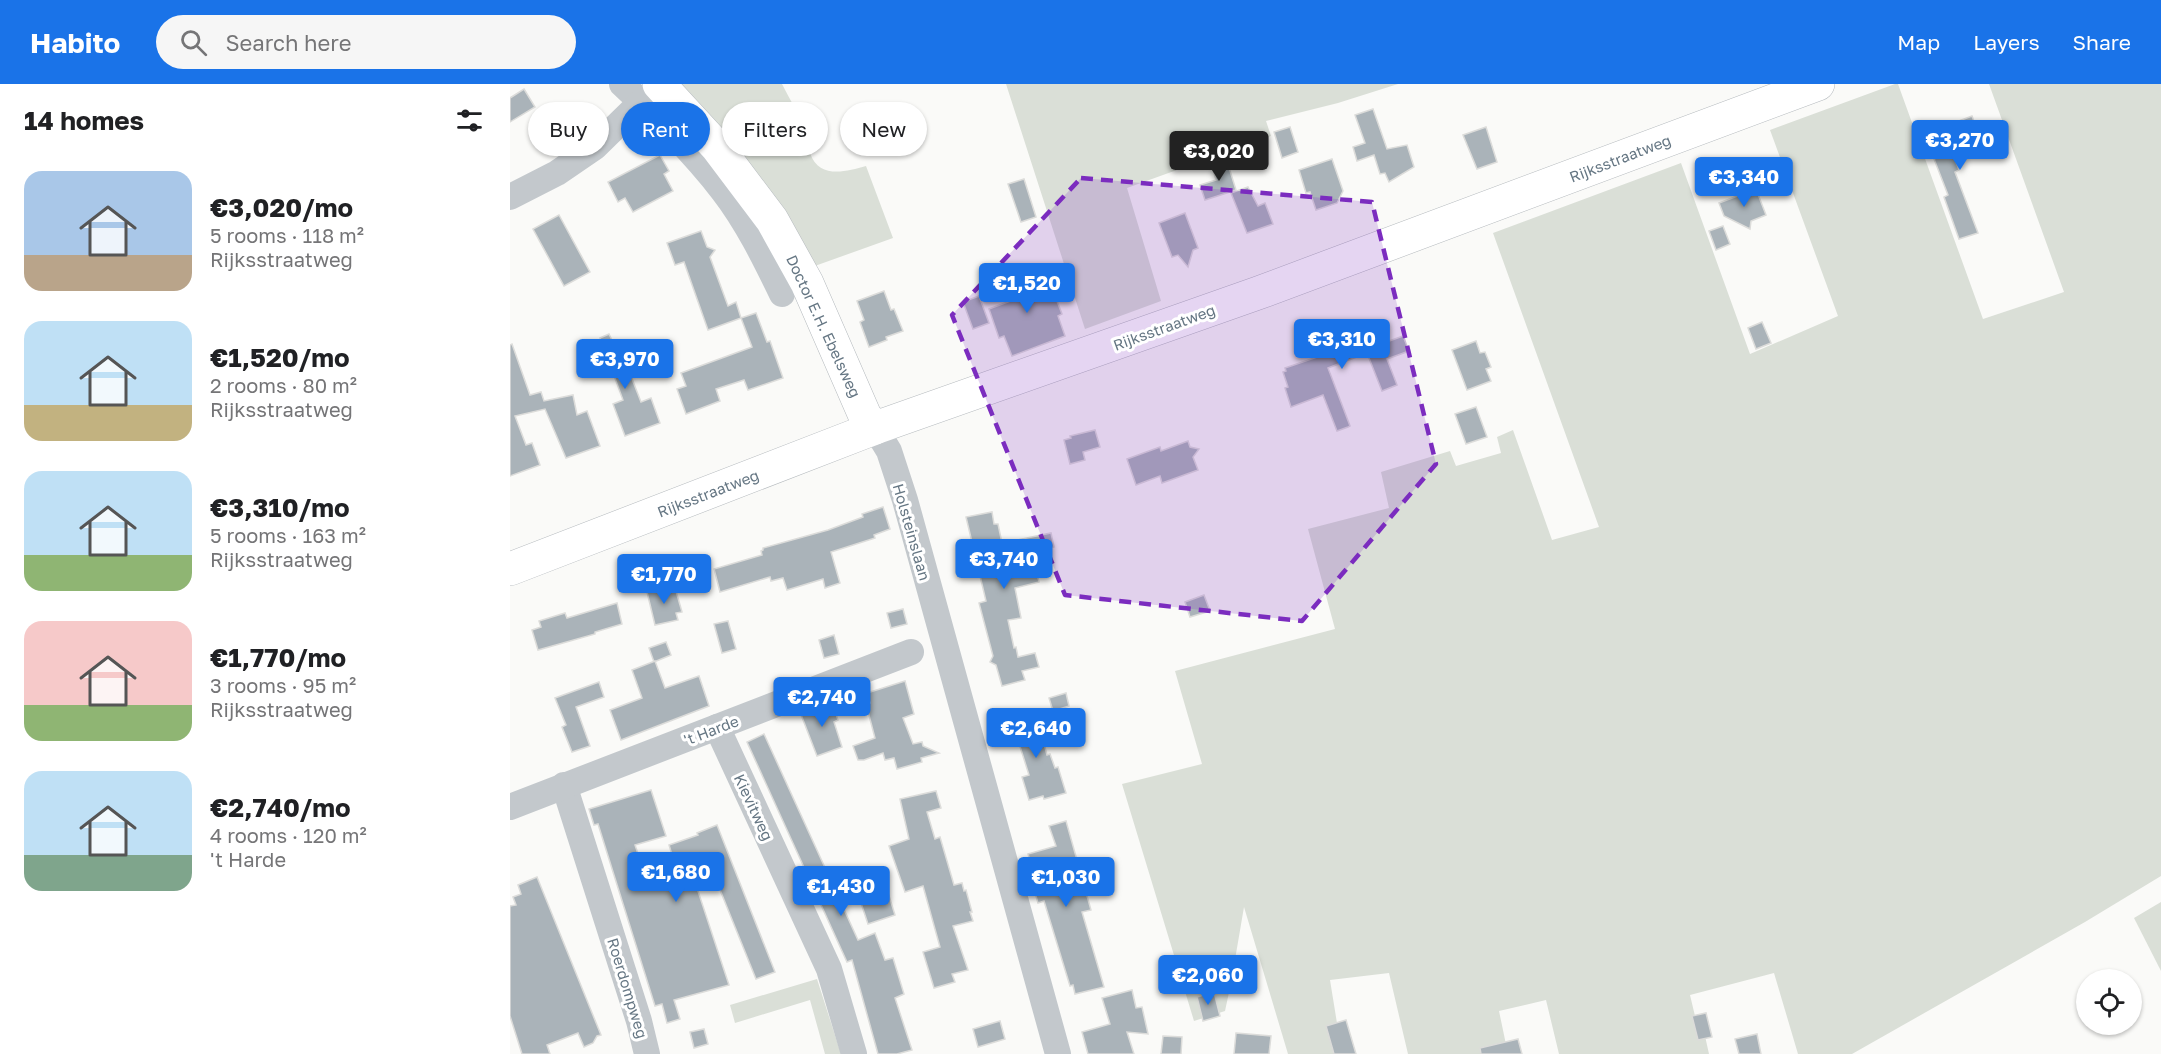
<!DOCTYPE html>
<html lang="en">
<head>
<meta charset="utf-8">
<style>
	body { margin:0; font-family:"Golos Text",sans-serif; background:#f6f6f6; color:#202124; height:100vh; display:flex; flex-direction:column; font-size:22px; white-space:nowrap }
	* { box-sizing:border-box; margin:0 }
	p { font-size:20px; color:#757577 }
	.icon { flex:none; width:33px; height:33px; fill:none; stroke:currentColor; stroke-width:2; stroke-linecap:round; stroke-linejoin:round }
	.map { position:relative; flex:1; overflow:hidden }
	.details { display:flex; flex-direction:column; background:#fff; width:510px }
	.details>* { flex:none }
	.guide { position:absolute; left:18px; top:18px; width:570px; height:54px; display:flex; gap:12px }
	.fabs { position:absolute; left:1566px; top:885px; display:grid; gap:12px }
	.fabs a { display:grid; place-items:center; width:66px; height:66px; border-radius:50%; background:#fff; box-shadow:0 2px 4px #0004; font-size:30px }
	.price { position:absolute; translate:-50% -51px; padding:0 14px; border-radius:6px; background:#1a73e8; color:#fff; font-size:20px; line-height:39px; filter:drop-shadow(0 2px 3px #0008) }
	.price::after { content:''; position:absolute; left:50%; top:36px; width:18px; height:14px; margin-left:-9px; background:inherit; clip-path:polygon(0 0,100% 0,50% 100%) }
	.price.active { background:#222; color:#fff }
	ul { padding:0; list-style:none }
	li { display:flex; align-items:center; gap:18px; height:150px; padding:0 24px }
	li span { display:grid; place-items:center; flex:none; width:168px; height:120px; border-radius:18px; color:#555 }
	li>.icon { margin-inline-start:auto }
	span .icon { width:72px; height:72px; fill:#fffc; stroke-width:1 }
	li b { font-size:26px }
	h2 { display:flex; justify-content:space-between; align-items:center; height:72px; padding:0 24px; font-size:26px }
	.chip { padding:0 21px; border-radius:27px; background:#fff; box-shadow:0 2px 4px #0004; font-size:21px; line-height:54px }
	.chip.active { background:#1a73e8; color:#fff }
	header { display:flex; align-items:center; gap:36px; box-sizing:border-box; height:84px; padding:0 30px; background:#1a73e8; color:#fff }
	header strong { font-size:28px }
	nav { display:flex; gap:33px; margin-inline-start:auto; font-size:21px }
	.search { width:420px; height:54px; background:#f6f6f6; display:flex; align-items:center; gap:15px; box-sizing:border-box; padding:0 21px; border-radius:33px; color:#757577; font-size:22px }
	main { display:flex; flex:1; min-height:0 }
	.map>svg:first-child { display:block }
	.green { fill:#dadfd7 }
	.building { fill:#aab3b9; stroke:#dcdcda; stroke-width:1.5 }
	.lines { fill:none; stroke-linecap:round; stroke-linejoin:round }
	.major-casing { stroke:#b5babe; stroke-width:34 }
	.minor { stroke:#c3c8cc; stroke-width:26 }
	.major { stroke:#fff; stroke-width:33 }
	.marked { fill:#7b2cbf; fill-opacity:0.2; stroke:#7b2cbf; stroke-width:4.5; stroke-dasharray:12 8; stroke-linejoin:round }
	.labels { text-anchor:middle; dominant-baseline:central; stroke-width:6; stroke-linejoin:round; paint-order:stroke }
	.street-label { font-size:15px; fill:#657683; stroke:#fff }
</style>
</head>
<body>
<header>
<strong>Habito</strong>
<div class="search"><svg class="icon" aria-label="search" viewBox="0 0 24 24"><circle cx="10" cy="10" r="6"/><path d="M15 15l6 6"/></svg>Search here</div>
<nav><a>Map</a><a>Layers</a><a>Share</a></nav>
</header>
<main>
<section class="details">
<h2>14 homes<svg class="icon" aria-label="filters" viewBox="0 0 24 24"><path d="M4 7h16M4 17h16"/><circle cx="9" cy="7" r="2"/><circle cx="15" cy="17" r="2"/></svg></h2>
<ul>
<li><span style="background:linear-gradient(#a9c7e8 70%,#b9a48a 0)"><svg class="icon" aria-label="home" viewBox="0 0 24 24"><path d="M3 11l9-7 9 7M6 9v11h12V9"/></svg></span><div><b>€3,020/mo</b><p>5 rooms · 118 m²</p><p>Rijksstraatweg</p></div></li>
<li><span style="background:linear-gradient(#bfe0f5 70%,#c2b280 0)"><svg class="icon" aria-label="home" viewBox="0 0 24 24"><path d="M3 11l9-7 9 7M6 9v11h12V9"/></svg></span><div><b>€1,520/mo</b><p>2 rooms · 80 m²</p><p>Rijksstraatweg</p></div></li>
<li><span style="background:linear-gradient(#bfe0f5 70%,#8fb573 0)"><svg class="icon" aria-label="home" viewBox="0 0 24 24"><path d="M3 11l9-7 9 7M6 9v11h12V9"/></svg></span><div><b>€3,310/mo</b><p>5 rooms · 163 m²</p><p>Rijksstraatweg</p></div></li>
<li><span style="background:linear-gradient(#f6c9c9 70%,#8fb573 0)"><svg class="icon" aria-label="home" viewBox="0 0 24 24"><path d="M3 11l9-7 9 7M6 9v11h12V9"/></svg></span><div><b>€1,770/mo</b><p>3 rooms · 95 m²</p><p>Rijksstraatweg</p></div></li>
<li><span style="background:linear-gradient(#bfe0f5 70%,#7fa58c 0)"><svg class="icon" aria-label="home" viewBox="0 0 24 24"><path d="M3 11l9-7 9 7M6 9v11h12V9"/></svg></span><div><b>€2,740/mo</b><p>4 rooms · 120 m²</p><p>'t Harde</p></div></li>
</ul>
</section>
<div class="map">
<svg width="1651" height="970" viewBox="0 0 1651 970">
	<rect width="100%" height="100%" fill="#fafaf8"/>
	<g class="green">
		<path d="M161,0H272C280,16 291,33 297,51C299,56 297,63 300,69C309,95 335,88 356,82L383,154L302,183Z"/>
		<polygon points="496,0 888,0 828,19 756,37 761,52 617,104 651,217 575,245"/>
		<polygon points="1385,0 1388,0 1473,235 1554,208 1479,0 1651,0 1651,792 1575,838 1342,970 1288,970 1264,889 1180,911 1190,953 1195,952 1199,970 1049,970 1036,916 989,927 998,970 898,970 879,889 820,896 832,970 778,970 734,823 721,899 715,927 684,937 612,700 692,680 665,587 825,545 798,445 879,424 871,388 940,367 946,382 991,369 987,353 1003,346 1042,456 1089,443 983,149 1171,79 1240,270 1328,232 1260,46"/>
		<polygon points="1651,818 1651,887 1624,834"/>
		<polygon points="307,895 331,970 315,970 300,916 225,939 220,921"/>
	</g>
	<g class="building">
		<polygon points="14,5 25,23 0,38 0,14"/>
		<polygon points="863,25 877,65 897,61 904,83 879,98 875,89 870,90 864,71 847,77 843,63 855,59 845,31"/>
		<polygon points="1462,32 1466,43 1471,41 1475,55 1471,56 1475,67 1446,78 1449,86 1445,88 1468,149 1449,155 1434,113 1438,111 1424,75 1442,68 1444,75 1433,43"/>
		<polygon points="780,43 788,68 772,74 764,48"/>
		<polygon points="976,43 987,78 967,85 953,51"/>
		<polygon points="150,71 159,87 154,90 163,107 123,128 115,114 108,118 98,98"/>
		<polygon points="822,75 833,107 827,119 806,126 800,108 796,109 789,86"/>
		<polygon points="717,77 726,106 695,116 690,101 706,96 702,82"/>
		<polygon points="514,95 526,133 511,138 498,100"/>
		<polygon points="738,103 748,122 755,119 763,140 737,149 721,109"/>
		<polygon points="1246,105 1256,131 1241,137 1240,145 1214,132 1209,119"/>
		<polygon points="675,129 688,164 683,166 678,183 668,171 662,173 649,139"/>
		<polygon points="49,131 80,188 54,202 23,145"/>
		<polygon points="1213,142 1220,160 1206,166 1199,147"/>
		<polygon points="191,147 197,163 205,166 200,173 218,222 226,218 231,234 198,246 174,178 165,181 157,159"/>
		<polygon points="524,182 536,215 545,212 552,230 548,232 555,252 502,272 494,252 489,254 479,225 503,216 495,194"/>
		<polygon points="374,207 381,226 384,225 393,247 376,253 377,256 359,263 350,238 354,236 347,217"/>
		<polygon points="469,212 479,239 463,245 453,218"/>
		<polygon points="246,229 257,258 260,257 273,294 238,306 234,296 206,305 210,317 176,330 167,305 176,302 171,289 242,263 231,234"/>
		<polygon points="862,237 871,260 893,252 899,267 877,275 887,301 872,307 857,269 818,284 840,342 838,343 827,347 813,311 781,323 775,304 778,303 773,288 776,287 775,284 819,269 818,266 846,253 843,244"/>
		<polygon points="1252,238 1261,259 1246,265 1238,244"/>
		<polygon points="99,250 117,287 119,287 131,318 141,314 150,339 115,352 103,320 113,316 99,278 85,285 77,268 92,260 90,254"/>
		<polygon points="966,257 970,269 975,268 981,283 976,285 981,297 957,306 942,266"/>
		<polygon points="2,260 20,311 31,308 34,317 63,311 67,331 77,327 90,362 56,374 35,325 5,332 16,361 22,359 30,381 0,392 0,261"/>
		<polygon points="966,323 977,353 956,360 945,330"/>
		<polygon points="585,346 590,363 573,368 575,376 560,380 554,356 561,354 560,352"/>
		<polygon points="678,357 680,363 689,365 683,373 688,386 652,399 650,392 626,401 617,375 650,363 651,367"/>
		<polygon points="373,423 380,445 364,451 365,454 321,468 330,499 315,504 313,495 277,506 273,494 261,497 260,493 210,508 204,485 252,471 251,467 253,466 253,464 318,446 353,433 352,430"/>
		<polygon points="482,428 484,440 488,440 492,459 541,449 544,463 522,468 529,498 505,504 511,534 498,536 504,564 506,563 508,573 525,569 529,583 512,587 515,596 492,602 486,581 480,578 483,572 469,519 476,517 456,433"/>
		<polygon points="164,500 172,528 166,529 168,536 145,541 137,508"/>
		<polygon points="694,511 700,527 680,533 675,518"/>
		<polygon points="107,519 112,540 85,548 85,550 28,566 22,546 31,543 29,537 55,529 57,534"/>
		<polygon points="393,525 397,540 381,544 377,529"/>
		<polygon points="218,537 226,565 212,569 204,540"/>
		<polygon points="324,551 329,570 314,574 309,556"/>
		<polygon points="156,558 161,571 144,578 139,564"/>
		<polygon points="145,577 155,604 189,592 199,622 111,656 100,626 132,614 122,586"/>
		<polygon points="395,597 404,630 393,634 403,660 412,658 413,662 429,669 411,674 412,678 387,685 384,674 375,676 373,669 354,676 348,676 343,662 365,654 356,620 360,619 357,609"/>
		<polygon points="89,598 94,613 66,623 80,662 62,668 52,643 56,641 45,614"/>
		<polygon points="556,609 559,622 543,627 539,614"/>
		<polygon points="322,618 328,636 324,638 332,663 307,672 290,628"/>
		<polygon points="526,629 537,671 540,670 545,684 548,683 556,709 534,715 533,712 519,716 512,693 519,691 507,653 500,655 495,637"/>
		<polygon points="254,650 348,856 365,849 375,876 383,874 394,910 385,914 402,966 387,970 368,970 342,876 337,878 237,658"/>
		<polygon points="141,706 156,752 125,761 137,796 167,787 159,761 188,751 187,749 207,741 265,888 246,895 204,791 185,798 219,901 164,916 170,935 157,939 152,920 145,922 88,740 84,741 79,725"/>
		<polygon points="426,707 431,724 417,728 425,755 430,753 444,801 452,799 454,807 456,806 462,828 460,828 463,837 443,842 458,886 442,890 445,898 424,904 413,868 430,863 413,802 395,808 379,762 399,755 390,715"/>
		<polygon points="556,737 581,826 572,828 594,903 565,910 563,901 560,902 534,817 528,819 518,785 522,783 518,770 546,762 539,742"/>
		<polygon points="27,793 91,951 87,952 83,959 74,963 68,949 37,961 40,970 12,970 0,932 0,822 6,821 3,813 11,810 8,801"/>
		<polygon points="376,802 385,831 358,840 348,810"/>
		<polygon points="622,906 626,924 632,923 638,950 617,948 624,970 578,970 572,948 600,940 592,914"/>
		<polygon points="704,908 710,932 693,937 687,913"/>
		<polygon points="1196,929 1202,953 1188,956 1182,932"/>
		<polygon points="836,936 846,970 824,970 816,942"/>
		<polygon points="490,937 495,955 468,963 463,945"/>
		<polygon points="194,945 198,960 184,964 180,948"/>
		<polygon points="726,949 761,952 759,970 724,970"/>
		<polygon points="1247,950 1251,970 1229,970 1225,955"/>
		<polygon points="653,952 672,953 671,970 651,970"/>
		<polygon points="1008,955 1012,970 971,970 970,964"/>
	</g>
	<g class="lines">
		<g class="major-casing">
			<g id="major">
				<polyline points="149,0 207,63 262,136 297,199 355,332 365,344"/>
				<polyline points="0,485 365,344 748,209 1308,0"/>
			</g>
		</g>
		<g class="minor">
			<path d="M112,0C147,33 183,68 213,107C237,138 255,175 272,210"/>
			<polyline points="0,113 47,89 85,63 131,18"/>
			<polyline points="365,344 379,367 395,416 548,970"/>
			<polyline points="207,643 319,885 344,970"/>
			<polyline points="54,701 129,937 137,970"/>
			<polyline points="0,723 401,568"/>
		</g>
		<use href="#major" class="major"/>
	</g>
	<path class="marked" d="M571,94L862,118L926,380L792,537L555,511L442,231Z"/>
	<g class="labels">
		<g class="street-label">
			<text transform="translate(1110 74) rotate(-21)">Rijksstraatweg</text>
			<text transform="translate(314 242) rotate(65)">Doctor E.H. Ebelsweg</text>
			<text transform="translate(654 243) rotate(-20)">Rijksstraatweg</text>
			<text transform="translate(198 409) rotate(-21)">Rijksstraatweg</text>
			<text transform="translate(402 448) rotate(74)">Holsteinslaan</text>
			<text transform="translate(201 646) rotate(-21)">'t Harde</text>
			<text transform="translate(244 723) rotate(65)">Kievitweg</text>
			<text transform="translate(118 904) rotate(73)">Roerdompweg</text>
		</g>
	</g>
</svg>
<div class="fabs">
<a><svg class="icon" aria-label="locate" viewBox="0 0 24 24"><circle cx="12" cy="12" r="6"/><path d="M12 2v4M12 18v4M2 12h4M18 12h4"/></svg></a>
</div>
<b class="price" style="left:1450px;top:87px">€3,270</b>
<b class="price active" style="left:709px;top:98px">€3,020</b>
<b class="price" style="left:1234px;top:124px">€3,340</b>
<b class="price" style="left:517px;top:230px">€1,520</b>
<b class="price" style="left:832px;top:286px">€3,310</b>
<b class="price" style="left:115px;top:306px">€3,970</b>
<b class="price" style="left:494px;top:506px">€3,740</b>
<b class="price" style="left:154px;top:521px">€1,770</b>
<b class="price" style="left:312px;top:644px">€2,740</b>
<b class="price" style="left:526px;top:675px">€2,640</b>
<b class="price" style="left:166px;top:819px">€1,680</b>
<b class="price" style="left:556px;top:824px">€1,030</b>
<b class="price" style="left:331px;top:833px">€1,430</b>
<b class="price" style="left:698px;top:922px">€2,060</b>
<div class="guide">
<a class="chip">Buy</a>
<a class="chip active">Rent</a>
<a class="chip">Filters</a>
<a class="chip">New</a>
</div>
</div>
</main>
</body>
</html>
